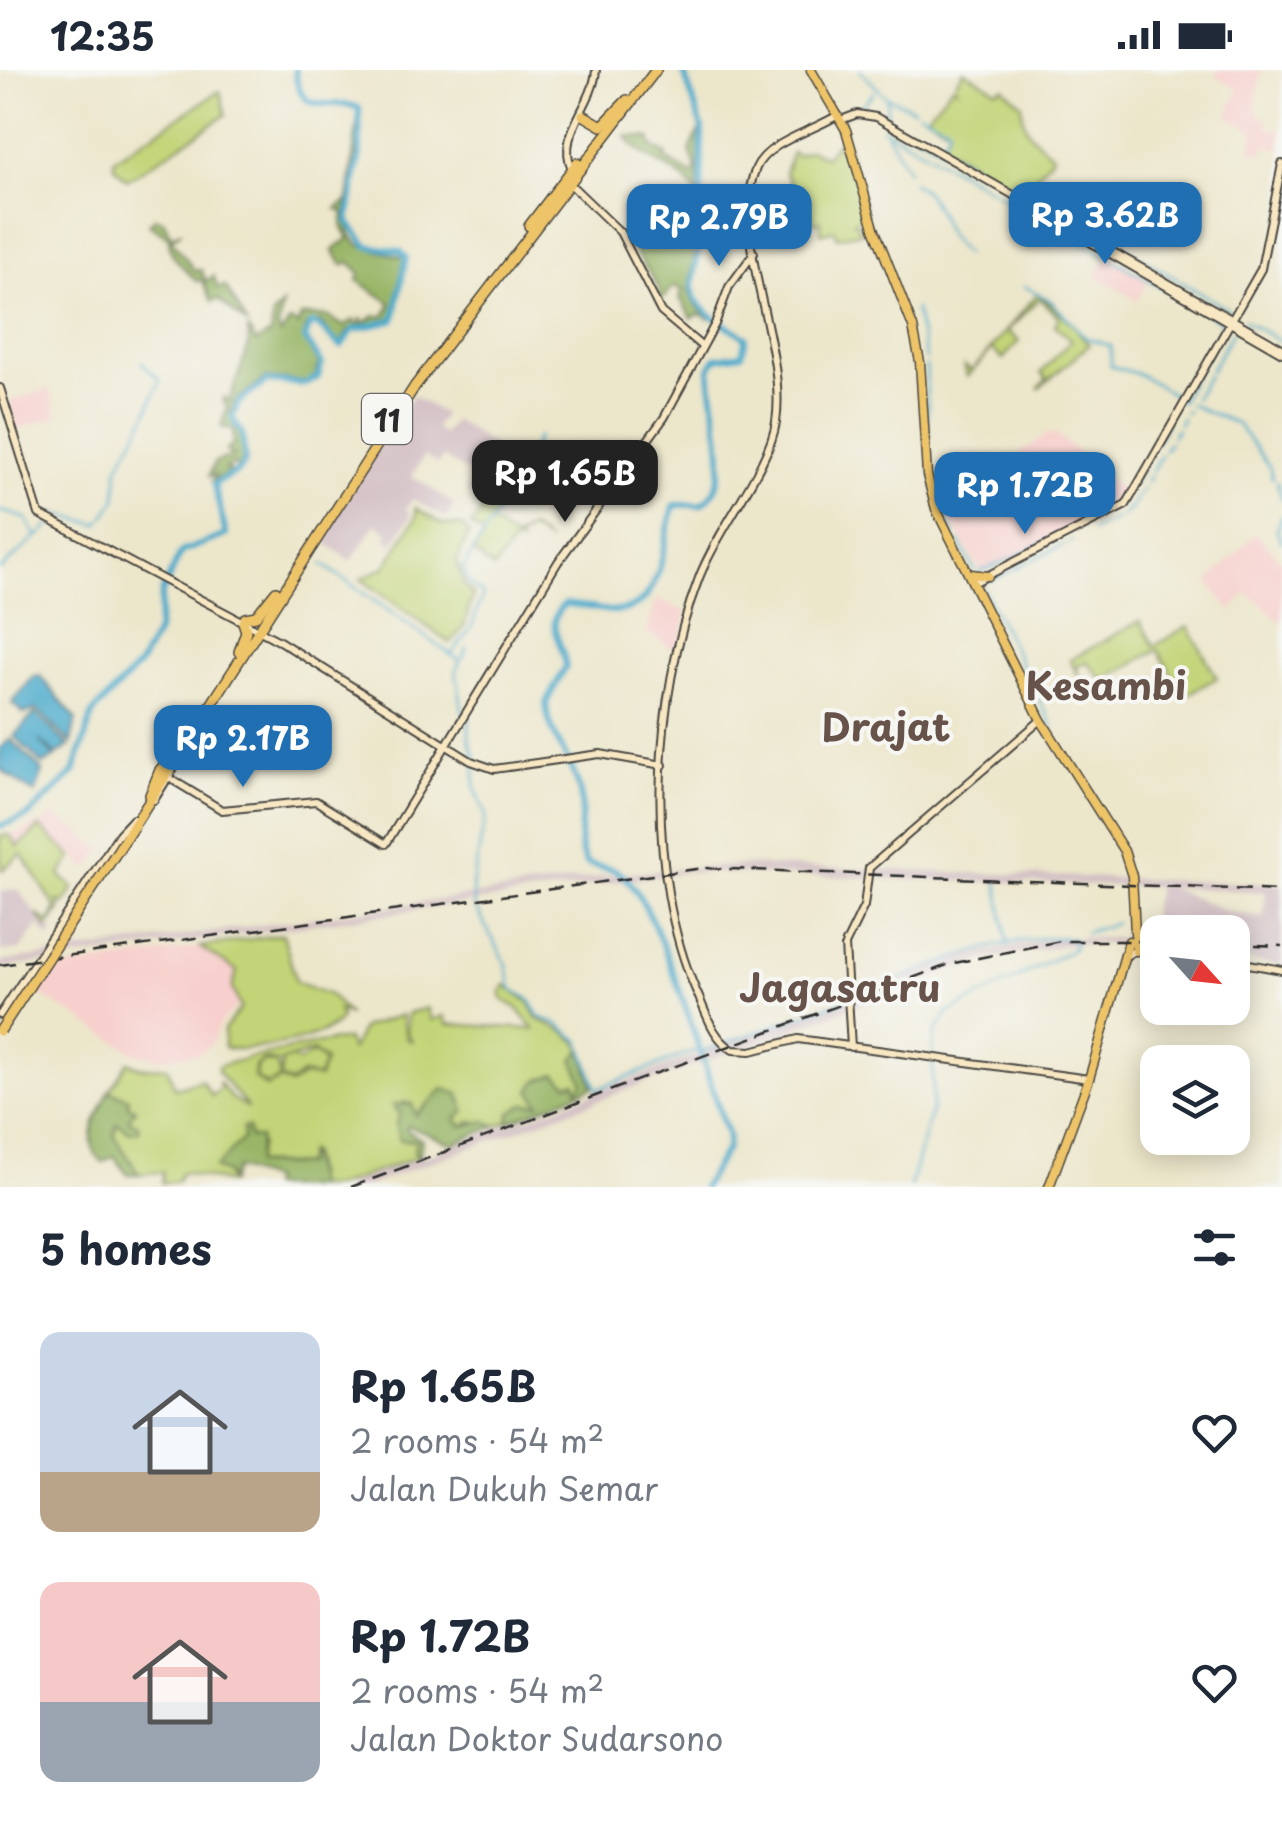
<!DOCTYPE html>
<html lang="en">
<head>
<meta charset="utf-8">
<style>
	body { margin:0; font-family:"Playpen Sans",sans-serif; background:#f6f6f7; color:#1f2937; height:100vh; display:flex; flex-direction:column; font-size:38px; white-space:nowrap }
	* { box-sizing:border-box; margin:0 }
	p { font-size:32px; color:#747a83 }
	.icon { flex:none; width:55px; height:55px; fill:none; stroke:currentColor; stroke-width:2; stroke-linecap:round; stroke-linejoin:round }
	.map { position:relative; height:1117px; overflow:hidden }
	.sheet { display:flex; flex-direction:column; background:#fff; flex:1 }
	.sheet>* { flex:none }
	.needle { width:65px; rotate:117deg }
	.fabs { position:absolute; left:1140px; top:845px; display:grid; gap:20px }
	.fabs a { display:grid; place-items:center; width:110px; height:110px; border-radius:20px; background:#fff; box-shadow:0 5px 25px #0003; font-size:50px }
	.price { position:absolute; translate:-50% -85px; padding:0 22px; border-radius:20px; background:#1f6fb2; color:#fff; font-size:32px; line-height:65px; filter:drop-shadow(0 2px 5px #0008) }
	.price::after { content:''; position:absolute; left:50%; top:60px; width:30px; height:22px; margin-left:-15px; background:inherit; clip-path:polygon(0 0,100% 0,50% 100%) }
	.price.selected { background:#222; color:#fff }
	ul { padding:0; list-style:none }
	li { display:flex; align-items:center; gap:30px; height:250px; padding:0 40px }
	li span { display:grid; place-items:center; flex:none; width:280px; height:200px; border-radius:20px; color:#555 }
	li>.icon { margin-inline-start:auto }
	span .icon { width:120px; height:120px; fill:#fffc; stroke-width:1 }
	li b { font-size:42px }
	h2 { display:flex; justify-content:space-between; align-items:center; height:120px; padding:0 40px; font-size:42px }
	.status { display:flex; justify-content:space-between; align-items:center; height:70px; padding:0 50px; background:#fff; direction:ltr }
	.status svg { height:28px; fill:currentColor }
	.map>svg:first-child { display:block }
	.built { fill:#f7d0cd }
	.industrial { fill:#d2bec3; fill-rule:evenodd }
	.green { fill:#c2d477; stroke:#768051; stroke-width:2.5; fill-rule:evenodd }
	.forest { fill:#99b668; stroke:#62704a; stroke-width:2.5 }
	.water { fill:#4daccc; stroke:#3c6c7c; stroke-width:2.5 }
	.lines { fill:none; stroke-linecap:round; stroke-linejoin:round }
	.stream { stroke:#4daccc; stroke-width:2.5 }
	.river { stroke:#4daccc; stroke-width:6 }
	.secondary-casing { stroke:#484743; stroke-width:10 }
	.primary-casing { stroke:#484743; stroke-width:11 }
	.highway-casing { stroke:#484743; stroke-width:12 }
	.secondary { stroke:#f8e7c3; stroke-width:6 }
	.primary { stroke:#eec469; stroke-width:8 }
	.highway { stroke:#eec469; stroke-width:9 }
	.rail { stroke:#2b2b2b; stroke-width:2.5; stroke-dasharray:15 8; stroke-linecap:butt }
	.highway-bridge-casing { stroke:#484743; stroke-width:12; stroke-linecap:butt }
	.highway-bridge { stroke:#eec469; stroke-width:9 }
	.labels { text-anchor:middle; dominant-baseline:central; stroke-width:8; stroke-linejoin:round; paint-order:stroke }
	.shield { fill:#f6f6f2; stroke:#686867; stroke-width:2.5 }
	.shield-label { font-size:30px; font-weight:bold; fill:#2b2b2b }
	.quarter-label { font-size:38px; font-weight:bold; fill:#67534a; stroke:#f6f6f2 }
</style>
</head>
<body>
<div class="status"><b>12:35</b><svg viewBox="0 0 49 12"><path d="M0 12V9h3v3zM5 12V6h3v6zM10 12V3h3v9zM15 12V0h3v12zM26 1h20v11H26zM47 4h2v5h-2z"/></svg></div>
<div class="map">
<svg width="1282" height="1117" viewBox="0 0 1282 1117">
	<rect width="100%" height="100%" fill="#f6f6f2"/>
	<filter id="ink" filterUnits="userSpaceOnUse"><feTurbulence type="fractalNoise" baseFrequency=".01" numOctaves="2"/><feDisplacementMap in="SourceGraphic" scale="20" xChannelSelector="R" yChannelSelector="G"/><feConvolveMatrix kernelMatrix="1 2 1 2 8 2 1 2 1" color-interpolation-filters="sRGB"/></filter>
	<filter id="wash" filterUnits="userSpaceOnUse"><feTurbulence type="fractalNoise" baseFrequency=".0048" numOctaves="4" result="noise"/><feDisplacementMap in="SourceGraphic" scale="40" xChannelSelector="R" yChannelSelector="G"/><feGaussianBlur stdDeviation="2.25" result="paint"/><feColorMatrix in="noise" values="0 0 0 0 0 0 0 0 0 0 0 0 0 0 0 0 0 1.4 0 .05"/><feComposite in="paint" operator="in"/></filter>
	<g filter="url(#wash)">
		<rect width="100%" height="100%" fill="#ece6ca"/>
		<g class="built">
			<polygon points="1217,0 1261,0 1256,37 1259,46 1268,49 1267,58 1282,61 1279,79 1265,75 1262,83 1250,81 1255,62 1228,47 1238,19 1216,7"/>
			<polygon points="1107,186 1148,210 1137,230 1096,206"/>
			<polygon points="50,319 57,347 16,359 9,331"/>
			<polygon points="1047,364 1056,364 1120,419 1121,426 1097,442 1098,446 981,502 949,449 937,418 1012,389"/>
			<polygon points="1256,463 1282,492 1282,553 1247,522 1231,541 1208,512"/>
			<polygon points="657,529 687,542 678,582 646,562"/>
			<polygon points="53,744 102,779 89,799 40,757 17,777 10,765 45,752"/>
			<polygon points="200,877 237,901 232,918 238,936 221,953 210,976 198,984 160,988 137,984 36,922 45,901"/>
		</g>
		<g class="industrial">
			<polygon points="413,326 444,344 435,358 443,365 454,350 504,383 485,410 492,415 481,430 467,421 475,407 443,387 438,394 424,386 412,406 455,434 446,448 413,429 406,439 412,444 393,474 386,469 389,463 376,454 351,491 320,469"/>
			<path d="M743,795L1282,814V896L1233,887L1232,862H1158L1157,880L1135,874H1073L983,889L363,1117H342L956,888L1056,868H1136L1137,859H1148L1157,817L687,802L0,898V892L637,802ZM1168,817L1266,822L1263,848L1226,841Z"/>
			<polygon points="18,819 41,851 54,860 49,868 39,855 20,880 0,882 0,822"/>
		</g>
		<g class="green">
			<path d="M964,1L997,20L1003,17L1022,34C1022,63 1034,68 1053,85L1023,123L942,75L949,59L927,46L952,16L957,19L955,13Z"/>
			<polygon points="220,21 226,45 127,110 114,96 114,89"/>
			<polygon points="836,73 839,77 846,73 866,144 854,152 862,162 837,167 835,160 821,164 820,151 815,153 785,103 792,82 798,85 809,80 825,86"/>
			<polygon points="1038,223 1073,254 1089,275 1038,319 1047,309 1041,303 1071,270 1055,255 1059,247 1040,228 1007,261 1019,271 1003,289 992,279 968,306 967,306 964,296 972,301"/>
			<polygon points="503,385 516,393 507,406 516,412 508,425 522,436 543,409 548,412 528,440 504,432 491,452 514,469 530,458 549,473 530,459 516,469 522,474 515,470 494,499 473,482 484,464 471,456 495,423 485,411"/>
			<polygon points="416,438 442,454 463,456 469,463 457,492 465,517 473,524 464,557 450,573 361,509 385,497 416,448"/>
			<polygon points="1140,551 1154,576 1188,556 1217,608 1184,626 1158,580 1103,610 1087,591 1076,597 1080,608 1070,590"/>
			<polygon points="40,757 72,787 60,805 74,818 64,834 58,831 61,838 47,858 37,844 49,853 57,839 22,784 2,800 0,766 10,765 18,777"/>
			<path d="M283,864L296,912L330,925L349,945L338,940L341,948C328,970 248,983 224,978V960L241,938L232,918L237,901L200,877Z"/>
			<path d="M506,915L529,932L538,949L566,962L580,975L583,1014L575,1022V1013L567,1014L556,1004L538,1011L531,1021L540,1034L512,1042L509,1052L496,1056L472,1051L462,1056L456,1049L463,1031L444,1019L416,1045L412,1034L403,1032L395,1040L400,1043L396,1056L417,1071L415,1084L420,1086L335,1117H316L311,1083L304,1095L254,1093L261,1074L249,1068V1060H243L244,1067L222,1093L230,1113L182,1102L176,1112L162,1113L163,1102L139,1104L115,1068V1055L120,1053L128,1060L129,1047L135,1041L128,1036L129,1028L109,1021L128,992L142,998L167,997L175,1018L201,1010L212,1026L221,1018L218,1011L231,1028L248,1038L218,1002V997C225,992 339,968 347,970L351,980L362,958L401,945L407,970L412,971L407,963V944L427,938L431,950L445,946L447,954L534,959L517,938L503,930L501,921ZM313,981L325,991L319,1008L303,1006L291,1015L280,1010L266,1017L254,1007L255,996L264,989L278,993Z"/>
			<polygon points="313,983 324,992 318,1007 302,1004 291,1013 280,1008 269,1015 257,1009 256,999 262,992 276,993 280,1007 282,991 291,988 299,992"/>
		</g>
		<g class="forest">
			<path d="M357,53C365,89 329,146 359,175L404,188L393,248L348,261L340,275L320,252L306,256L304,268L319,293L315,306L306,312L266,308L235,331L230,345L243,370V391L237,398L233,394L225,399L231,401L211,413L216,405L209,406L215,392L233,386L226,381L233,373V359L221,357L227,338L223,331L225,327L229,332L249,275L248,258L256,272L271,264L273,245L282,235L278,259L281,264L290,251L298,255L301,246H327L344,256L354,250L359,256L361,249L365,253L374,246H385L391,233L358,211L360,202L349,192L343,195L333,181L349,168L342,156L344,143L337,139L348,130Z"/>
			<path d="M700,59L697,127C687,98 643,94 626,66L650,68L652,77L667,84L665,88L692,105L696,99L690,80Z"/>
			<polygon points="695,140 700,150 689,221 694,233 709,249 700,244 692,248 680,228 682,220 674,216 659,232 659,218 629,173 664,178"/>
			<path d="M155,148L163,150L172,166L182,161L171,169L195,201L201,200L206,211L214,206L217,218L225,216L248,255L218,229L212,231L202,210L196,211C184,196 166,186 170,168L149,154Z"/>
			<polygon points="582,980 593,1017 509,1052 510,1043 524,1034 540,1034 530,1020 537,1011 556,1004 568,1014 575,1012 578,1021 583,1012 573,989"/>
			<polygon points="444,1019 459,1024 465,1041 456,1049 461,1056 486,1051 496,1056 452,1074 408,1056 406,1060 422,1070 420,1086 414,1081 416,1071 399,1070 396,1053 400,1043 393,1035 412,1034 416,1045"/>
			<path d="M109,1021L129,1028L128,1036L135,1038L129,1050L139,1056V1061L130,1062L117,1053L114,1065L139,1104H127L114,1086L103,1092C79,1074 99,1043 109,1021Z"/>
			<polygon points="247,1057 250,1068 260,1068 256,1094 305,1095 308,1080 316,1117 270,1117 272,1110 236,1098 231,1111 228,1104 215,1098 243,1069 243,1058"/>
		</g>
		<g class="water">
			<polygon points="34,606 40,606 76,649 71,673 36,639 24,644 12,633"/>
			<polygon points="35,643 69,676 57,685 39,670 55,687 43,695 14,666"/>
			<polygon points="10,669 43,701 35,724 0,699 0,678"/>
		</g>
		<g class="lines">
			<g class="stream">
				<polyline points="860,0 887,28 887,49 893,52"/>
				<polyline points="887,27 914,39"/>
				<polyline points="919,42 949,57 940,79"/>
				<polyline points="844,45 860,38 874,22"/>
				<polyline points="901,57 1073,148 1229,240"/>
				<polyline points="883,58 976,111"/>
				<polyline points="887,63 908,101"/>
				<path d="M912,113C944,128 937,163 966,184"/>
				<polyline points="979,113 991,120"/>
				<polyline points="995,122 1015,133"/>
				<polyline points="1016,134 1046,151"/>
				<polyline points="1049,153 1063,161"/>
				<polyline points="1065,162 1104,185"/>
				<polyline points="1107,186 1110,188"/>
				<polyline points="1112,189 1127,197"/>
				<polyline points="1129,199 1159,216"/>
				<polyline points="1024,216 1050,230 1086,268 1111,276 1111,296 1141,305 1182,330"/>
				<polyline points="1161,217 1181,229"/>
				<polyline points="1183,230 1195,237"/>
				<polyline points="1198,238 1208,244"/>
				<polyline points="915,239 926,289"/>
				<polyline points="1245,251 1282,272"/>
				<polyline points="1269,279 1282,287"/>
				<polyline points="141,292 160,310 147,343"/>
				<polyline points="926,296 928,364"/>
				<polyline points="1210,301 1233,261"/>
				<polyline points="1194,329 1208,305"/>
				<polyline points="1180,332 1224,254 1210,245"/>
				<polyline points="1189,334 1237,354 1268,395"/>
				<polyline points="1185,343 1187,341"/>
				<polyline points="1179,354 1182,348"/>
				<polyline points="1172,367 1176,359"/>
				<polyline points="1157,371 1167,353"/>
				<polyline points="1154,376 1155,373"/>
				<polyline points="1164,380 1169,373"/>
				<polyline points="1146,390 1149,386"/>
				<polyline points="930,392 940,438 955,465"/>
				<polyline points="1156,394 1161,385"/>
				<polyline points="1269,396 1272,408"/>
				<polyline points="1151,403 1155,396"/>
				<polyline points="1147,411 1150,406"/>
				<polyline points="1277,412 1282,429"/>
				<polyline points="1133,414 1142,398"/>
				<polyline points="1141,420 1143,418"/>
				<polyline points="1127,424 1128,423"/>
				<polyline points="1138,426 1140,423"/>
				<polyline points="1133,434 1136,429"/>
				<polyline points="0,441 26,448 36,466"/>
				<polyline points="1282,446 1277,461 1282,472"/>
				<polyline points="1121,447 1132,437"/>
				<polyline points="1113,451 1118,448"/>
				<polyline points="1102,456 1112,451"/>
				<polyline points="1092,461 1100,457"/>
				<polyline points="1048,470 1059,465"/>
				<polyline points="959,471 974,500"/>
				<polyline points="1067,473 1073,470"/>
				<polyline points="1063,475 1065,474"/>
				<polyline points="1044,484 1061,476"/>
				<polyline points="1032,490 1042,485"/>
				<polyline points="1004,492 1046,471"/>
				<polyline points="322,494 460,591 456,601 463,644"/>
				<polyline points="1020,496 1029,491"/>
				<polyline points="1015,499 1018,497"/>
				<polyline points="0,500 48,457 55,444 98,454 116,430 118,397 146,346"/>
				<polyline points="980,501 1002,493"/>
				<polyline points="1008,502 1012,500"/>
				<polyline points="1005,503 1006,503"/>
				<polyline points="993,509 1004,504"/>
				<polyline points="990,510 991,510"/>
				<polyline points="980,512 1053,657"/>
				<polyline points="452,584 471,558 483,524 469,514 463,498 524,400 538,366"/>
				<polyline points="462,589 467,578"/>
				<polyline points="469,647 469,670 476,688"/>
				<polyline points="475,696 475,718 486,745 472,815 475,837 506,893 512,919 529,929 540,947 558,954 580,971 597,1019 697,980"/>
				<polyline points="998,813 1008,876"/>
				<polyline points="1085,863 1115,853"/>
				<path d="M852,927C914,904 1007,860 1073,869V879L948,943L936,961L932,984"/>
				<polyline points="698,983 845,930"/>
				<polyline points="910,1117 932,1038 933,992"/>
			</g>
			<g class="river">
				<path d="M683,0L702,58L701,165L692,218L695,229L710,245L746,267L742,284L716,288L710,298C710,338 740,408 701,435H675C660,470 667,542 612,541C597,540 581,535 565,534C542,551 563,573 566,596L546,633C548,668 578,695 581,730C584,754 574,771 586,793C597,798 612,796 622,804C661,837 707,1009 728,1066L727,1078L703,1117"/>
				<path d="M0,756L28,746L74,702L93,643L139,595L157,562L162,523L181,482L226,465L214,414L238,401L245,391L242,363L232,348L239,332L267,311L305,314L318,307L322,293L305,269L310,254L317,255L341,276L353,260L394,250L406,187L400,181L367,176L348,151L360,83L359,38C329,25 301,52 295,0"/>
			</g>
		</g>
	</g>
	<g filter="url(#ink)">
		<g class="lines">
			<g class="secondary-casing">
				<g id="secondary">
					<path d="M838,45C815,60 767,72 756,98C727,164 788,275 776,352C770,396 717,460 699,508C652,629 644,804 697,923C707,944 712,967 733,980L751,981L798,969L1089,1009"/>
					<polyline points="841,50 857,44 876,47 1282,278"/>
					<path d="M572,99C556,64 593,37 596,0"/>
					<polyline points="569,113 620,162 661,242 700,275"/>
					<polyline points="1069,160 1282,283"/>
					<polyline points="0,318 39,444 281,572 471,691 494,699 600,684 663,695"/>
					<polyline points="975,512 1126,435 1261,199 1282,94"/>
					<polyline points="171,709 222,740 316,731 386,774 558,492 664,348 715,254 729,217 754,183"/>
					<polyline points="154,730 187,677"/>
					<polyline points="1126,886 1134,881 1158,883"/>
					<polyline points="1232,891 1282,900"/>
					<polyline points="0,945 119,764 133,749"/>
					<polyline points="851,977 845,875 864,836 869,798 1041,650"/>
				</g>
			</g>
			<g class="primary-casing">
				<g id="primary">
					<polyline points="811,0 846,60 874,158 913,257 920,292 927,405 936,439 1041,650 1124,781 1132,806 1136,881"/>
					<polyline points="971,504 988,506"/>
					<polyline points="1049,1117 1089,1009 1129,871"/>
				</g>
			</g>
			<g class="highway-casing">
				<g id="highway">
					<polyline points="583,45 602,56 627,30"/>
					<polyline points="529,156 577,93"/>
					<polyline points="245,548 256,546 276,521"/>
					<polyline points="239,582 246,561 243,552"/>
					<polyline points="150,725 160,700 181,676"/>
					<polyline points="124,771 415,316 656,0"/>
				</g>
			</g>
			<use href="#secondary" class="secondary"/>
			<use href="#primary" class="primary"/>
			<use href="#highway" class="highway"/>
			<g class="rail">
				<polyline points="1232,874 1282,876"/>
				<polyline points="0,895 704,798 1282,821"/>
				<polyline points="351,1117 950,894 1060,871 1158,871"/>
			</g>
			<g class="highway-bridge-casing">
				<polyline id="highway-bridge" points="0,961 124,771"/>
			</g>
			<use href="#highway-bridge" class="highway-bridge"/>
		</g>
	</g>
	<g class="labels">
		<rect class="shield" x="362" y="324" width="50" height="50" rx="8"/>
		<g class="shield-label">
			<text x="387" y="349">11</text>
		</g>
		<g class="quarter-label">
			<text x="1106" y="614">Kesambi</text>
			<text x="886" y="655">Drajat</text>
			<text x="840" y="916">Jagasatru</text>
		</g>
	</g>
</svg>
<div class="fabs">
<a><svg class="needle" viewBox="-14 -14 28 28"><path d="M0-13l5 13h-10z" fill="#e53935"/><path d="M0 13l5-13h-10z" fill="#747a83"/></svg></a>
<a><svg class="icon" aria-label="layers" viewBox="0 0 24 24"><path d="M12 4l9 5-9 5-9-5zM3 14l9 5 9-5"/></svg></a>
</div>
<b class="price" style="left:1105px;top:197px">Rp 3.62B</b>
<b class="price" style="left:719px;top:199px">Rp 2.79B</b>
<b class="price selected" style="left:565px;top:455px">Rp 1.65B</b>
<b class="price" style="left:1025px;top:467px">Rp 1.72B</b>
<b class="price" style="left:243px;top:720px">Rp 2.17B</b>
</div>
<section class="sheet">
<h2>5 homes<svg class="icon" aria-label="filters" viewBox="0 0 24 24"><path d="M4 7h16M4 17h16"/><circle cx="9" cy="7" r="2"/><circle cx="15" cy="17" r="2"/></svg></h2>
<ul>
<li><span style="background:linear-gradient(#c9d6e8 70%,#b9a48a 0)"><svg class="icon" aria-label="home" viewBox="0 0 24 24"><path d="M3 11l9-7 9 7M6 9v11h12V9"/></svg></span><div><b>Rp 1.65B</b><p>2 rooms · 54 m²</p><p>Jalan Dukuh Semar</p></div><svg class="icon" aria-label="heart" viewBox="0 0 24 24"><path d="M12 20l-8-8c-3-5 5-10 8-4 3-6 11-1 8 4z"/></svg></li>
<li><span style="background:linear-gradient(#f6c9c9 60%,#9aa5b1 0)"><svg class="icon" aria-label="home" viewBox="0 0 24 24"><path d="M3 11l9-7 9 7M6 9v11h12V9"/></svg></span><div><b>Rp 1.72B</b><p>2 rooms · 54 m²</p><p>Jalan Doktor Sudarsono</p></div><svg class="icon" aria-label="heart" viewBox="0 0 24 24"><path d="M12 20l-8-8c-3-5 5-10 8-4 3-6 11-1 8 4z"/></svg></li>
</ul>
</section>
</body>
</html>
